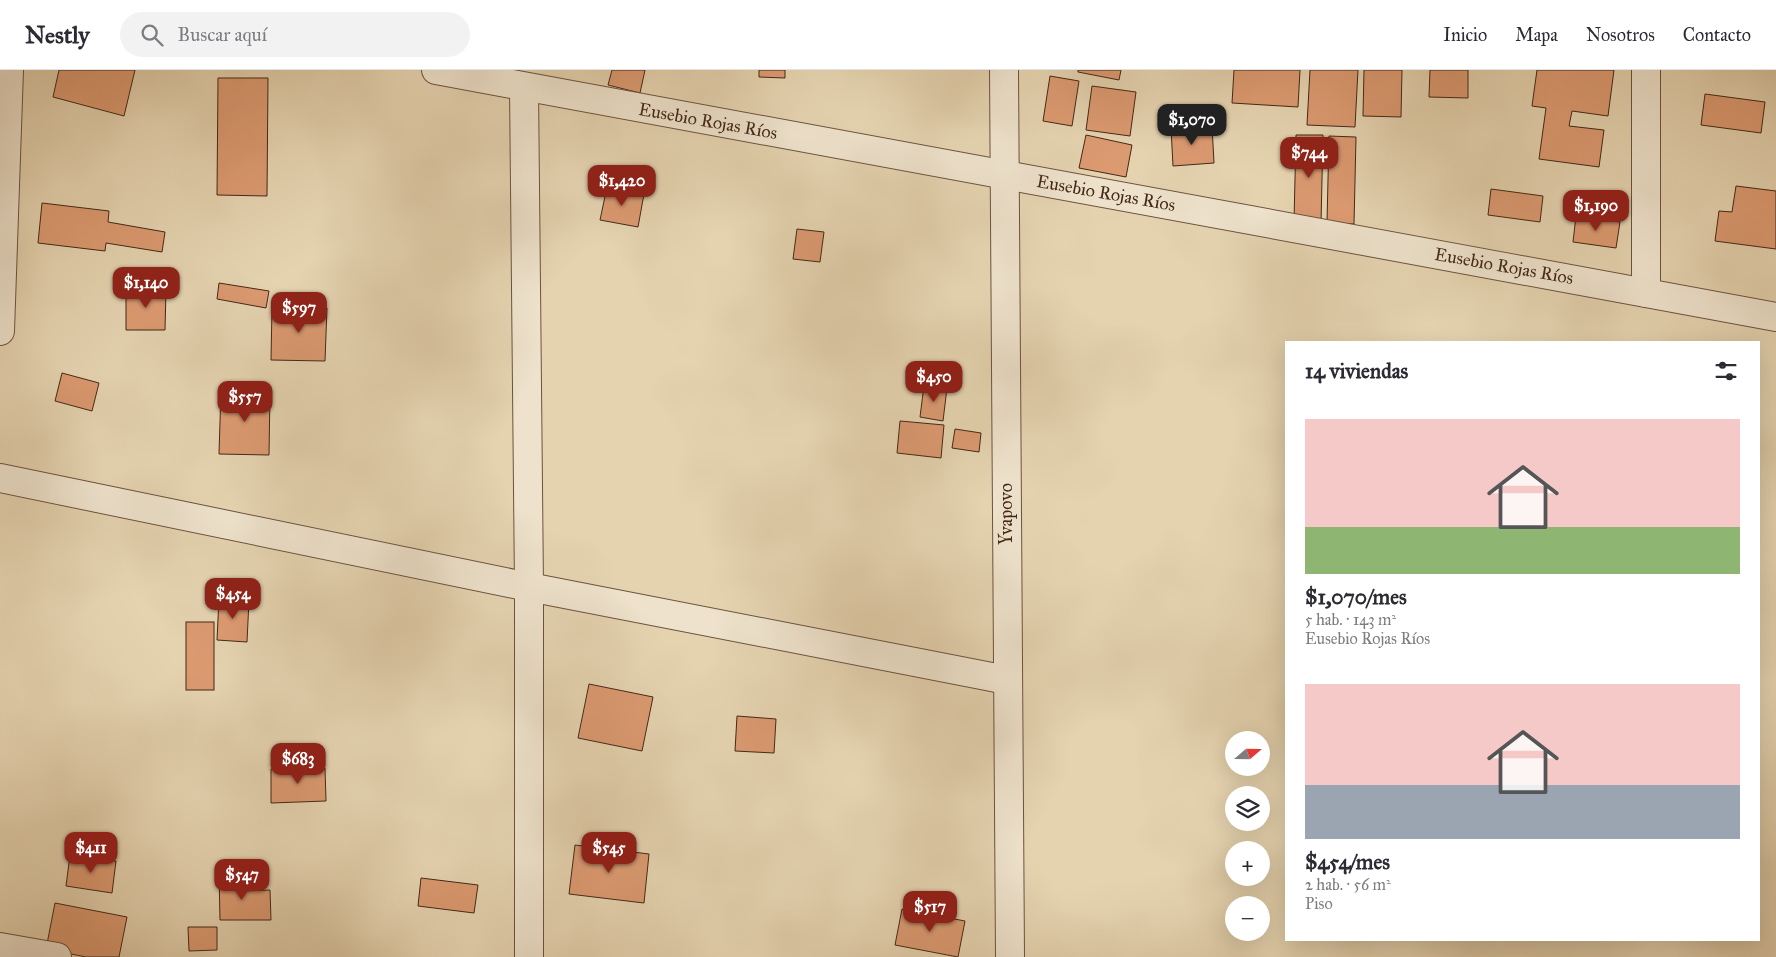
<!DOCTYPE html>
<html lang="es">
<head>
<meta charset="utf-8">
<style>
	body { margin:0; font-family:"IM FELL Great Primer",serif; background:#f2f2f3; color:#2b2b33; height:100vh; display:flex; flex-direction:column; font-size:19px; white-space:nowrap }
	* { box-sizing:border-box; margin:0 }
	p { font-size:16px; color:#7c7c81 }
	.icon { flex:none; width:28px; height:28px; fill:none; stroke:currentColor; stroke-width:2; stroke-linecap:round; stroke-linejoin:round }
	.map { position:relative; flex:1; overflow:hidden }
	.side { position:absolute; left:1285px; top:271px; width:475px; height:600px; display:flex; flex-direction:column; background:#fff; border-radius:0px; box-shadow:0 5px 20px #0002 }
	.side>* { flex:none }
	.needle { width:32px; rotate:70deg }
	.controls { position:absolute; left:1225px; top:661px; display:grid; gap:10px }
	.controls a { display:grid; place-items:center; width:45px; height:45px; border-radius:50%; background:#fff; box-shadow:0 5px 20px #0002; font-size:25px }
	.price { position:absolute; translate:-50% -42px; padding:0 11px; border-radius:10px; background:#8f2418; color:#fff; font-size:16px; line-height:32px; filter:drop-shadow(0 1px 2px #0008) }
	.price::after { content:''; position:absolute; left:50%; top:30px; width:15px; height:11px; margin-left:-8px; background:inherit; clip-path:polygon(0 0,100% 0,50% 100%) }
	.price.active { background:#222; color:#fff }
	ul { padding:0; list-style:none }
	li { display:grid; align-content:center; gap:10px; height:265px; padding:0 20px }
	li span { display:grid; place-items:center; height:155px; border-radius:0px; color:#555 }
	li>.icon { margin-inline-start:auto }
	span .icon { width:90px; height:90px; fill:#fffc; stroke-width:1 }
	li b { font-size:21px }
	h2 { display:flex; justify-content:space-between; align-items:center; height:60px; padding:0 20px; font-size:21px }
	header { display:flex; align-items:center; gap:30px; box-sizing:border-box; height:70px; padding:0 25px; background:#fff; border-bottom:1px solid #e1e1e2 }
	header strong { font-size:24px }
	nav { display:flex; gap:28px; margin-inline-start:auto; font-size:18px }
	.search { width:350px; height:45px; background:#f2f2f3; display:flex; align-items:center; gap:12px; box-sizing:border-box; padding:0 18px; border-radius:28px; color:#7c7c81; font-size:19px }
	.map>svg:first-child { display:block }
	.building { fill:#dc9a71; stroke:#432818 }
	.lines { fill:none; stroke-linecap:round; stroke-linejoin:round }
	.street-casing { stroke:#6c533e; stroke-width:30 }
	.street { stroke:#eee2cc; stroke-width:28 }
	.labels { text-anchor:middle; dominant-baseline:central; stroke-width:4; stroke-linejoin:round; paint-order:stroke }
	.street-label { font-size:18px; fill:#432818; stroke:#eee2cc }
</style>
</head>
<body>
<header>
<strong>Nestly</strong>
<div class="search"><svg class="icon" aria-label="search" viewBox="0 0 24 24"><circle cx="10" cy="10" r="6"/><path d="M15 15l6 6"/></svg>Buscar aquí</div>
<nav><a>Inicio</a><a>Mapa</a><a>Nosotros</a><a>Contacto</a></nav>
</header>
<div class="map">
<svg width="1776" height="887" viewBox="0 0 1776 887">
	<rect width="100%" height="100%" fill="#e5d3b0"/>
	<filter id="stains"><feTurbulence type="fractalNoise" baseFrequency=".004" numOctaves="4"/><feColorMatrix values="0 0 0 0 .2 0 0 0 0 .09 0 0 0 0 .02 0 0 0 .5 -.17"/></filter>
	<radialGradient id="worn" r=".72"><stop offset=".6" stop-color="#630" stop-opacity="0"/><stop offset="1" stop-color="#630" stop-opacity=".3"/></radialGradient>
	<g class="building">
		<polygon points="59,0 135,0 124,46 53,27"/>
		<polygon points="612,0 645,0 640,23 608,15"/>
		<polygon points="759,0 785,0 785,8 759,7"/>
		<polygon points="1078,0 1121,0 1119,10 1078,2"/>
		<polygon points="1234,0 1300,0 1298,37 1232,33"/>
		<polygon points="1310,0 1358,0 1355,57 1307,55"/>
		<polygon points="1364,0 1402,0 1401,47 1363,46"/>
		<polygon points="1430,0 1468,0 1468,28 1429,27"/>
		<polygon points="1537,0 1614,0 1608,46 1572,41 1569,56 1604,60 1599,97 1539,89 1546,38 1532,36"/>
		<polygon points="1050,6 1079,11 1072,56 1043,51"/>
		<polygon points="218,8 268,8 267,126 217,125"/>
		<polygon points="1092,16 1136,22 1130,66 1086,60"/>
		<polygon points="1705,24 1765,32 1761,63 1701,55"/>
		<polygon points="1212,56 1214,93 1173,96 1171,58"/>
		<polygon points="1086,65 1132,75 1126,107 1079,98"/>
		<polygon points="1296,65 1323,65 1321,153 1294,152"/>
		<polygon points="1329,66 1356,67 1354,154 1327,153"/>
		<polygon points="1736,116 1776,121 1776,179 1715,171 1719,141 1732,142"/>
		<polygon points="607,117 644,124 638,157 600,150"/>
		<polygon points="1491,119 1543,126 1540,152 1488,145"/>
		<polygon points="42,133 109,141 108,152 165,162 162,182 106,173 105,181 38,173"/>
		<polygon points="1576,146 1620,152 1616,178 1573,172"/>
		<polygon points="797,159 824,162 820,192 793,189"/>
		<polygon points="219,213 269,221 266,238 217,229"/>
		<polygon points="126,218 166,219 165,260 126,260"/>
		<polygon points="272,237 327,238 325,291 271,290"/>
		<polygon points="62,303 99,313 92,341 55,331"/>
		<polygon points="924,315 947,318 943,351 920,347"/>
		<polygon points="221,320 270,322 269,385 219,384"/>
		<polygon points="900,351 944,355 941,388 897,383"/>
		<polygon points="955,359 981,363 979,382 952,378"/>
		<polygon points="219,528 249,530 247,572 217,570"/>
		<rect x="186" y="552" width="28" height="68"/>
		<polygon points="589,614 653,627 642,681 578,668"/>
		<polygon points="737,646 776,649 774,683 735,681"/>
		<polygon points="325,698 326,731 271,733 271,699"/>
		<polygon points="575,775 649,784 644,833 569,824"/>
		<polygon points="70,785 116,791 112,823 66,816"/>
		<polygon points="219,804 242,804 242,821 270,820 271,850 220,850"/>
		<polygon points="421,808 478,815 474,843 418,836"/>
		<polygon points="55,833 127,847 119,887 86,887 46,879"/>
		<polygon points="902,839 965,851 958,887 895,875"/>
		<polygon points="188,857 217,857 217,880 189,881"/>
	</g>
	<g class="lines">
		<g class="street-casing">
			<g id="street">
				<polyline points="436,0 1776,247"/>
				<polyline points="1004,0 1010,887"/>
				<polyline points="524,17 529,517 529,887"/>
				<polyline points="1646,223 1646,0"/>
				<polyline points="0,261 9,0"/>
				<polyline points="0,408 529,517 1007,610"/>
				<polyline points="0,877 57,887"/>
			</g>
		</g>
		<use href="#street" class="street"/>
	</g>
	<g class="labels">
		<g class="street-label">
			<text transform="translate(708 51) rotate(10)">Eusebio Rojas Ríos</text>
			<text transform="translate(1106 123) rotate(10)">Eusebio Rojas Ríos</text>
			<text transform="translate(1504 196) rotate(10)">Eusebio Rojas Ríos</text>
			<text transform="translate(1006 444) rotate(-90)">Yvapovo</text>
		</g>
	</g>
	<rect width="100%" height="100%" filter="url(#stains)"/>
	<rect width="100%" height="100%" fill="url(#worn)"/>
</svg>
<div class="controls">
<a><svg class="needle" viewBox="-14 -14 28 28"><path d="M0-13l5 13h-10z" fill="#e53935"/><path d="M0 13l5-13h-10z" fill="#7c7c81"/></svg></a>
<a><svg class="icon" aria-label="layers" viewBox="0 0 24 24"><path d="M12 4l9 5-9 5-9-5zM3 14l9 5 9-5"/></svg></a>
<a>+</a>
<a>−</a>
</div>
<b class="price active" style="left:1192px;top:76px">$1,070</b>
<b class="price" style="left:1309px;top:109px">$744</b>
<b class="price" style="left:622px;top:137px">$1,420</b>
<b class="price" style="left:1596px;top:162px">$1,190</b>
<b class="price" style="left:146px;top:239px">$1,140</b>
<b class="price" style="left:299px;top:264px">$597</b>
<b class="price" style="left:934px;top:333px">$450</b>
<b class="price" style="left:245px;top:353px">$557</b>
<b class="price" style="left:233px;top:550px">$454</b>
<b class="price" style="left:298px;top:715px">$683</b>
<b class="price" style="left:91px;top:804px">$411</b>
<b class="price" style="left:609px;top:804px">$545</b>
<b class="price" style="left:242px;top:831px">$547</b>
<b class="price" style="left:930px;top:863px">$517</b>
<section class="side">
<h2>14 viviendas<svg class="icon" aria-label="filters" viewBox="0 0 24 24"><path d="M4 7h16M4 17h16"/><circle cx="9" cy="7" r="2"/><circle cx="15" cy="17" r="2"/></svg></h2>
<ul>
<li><span style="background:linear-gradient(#f6c9c9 70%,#8fb573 0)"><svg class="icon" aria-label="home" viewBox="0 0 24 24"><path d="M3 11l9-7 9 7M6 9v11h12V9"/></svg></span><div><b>$1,070/mes</b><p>5 hab. · 143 m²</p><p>Eusebio Rojas Ríos</p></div></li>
<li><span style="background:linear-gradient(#f6c9c9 65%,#9aa5b1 0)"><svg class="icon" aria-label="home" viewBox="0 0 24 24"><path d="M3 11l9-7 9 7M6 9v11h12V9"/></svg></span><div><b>$454/mes</b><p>2 hab. · 56 m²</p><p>Piso</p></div></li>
</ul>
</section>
</div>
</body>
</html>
